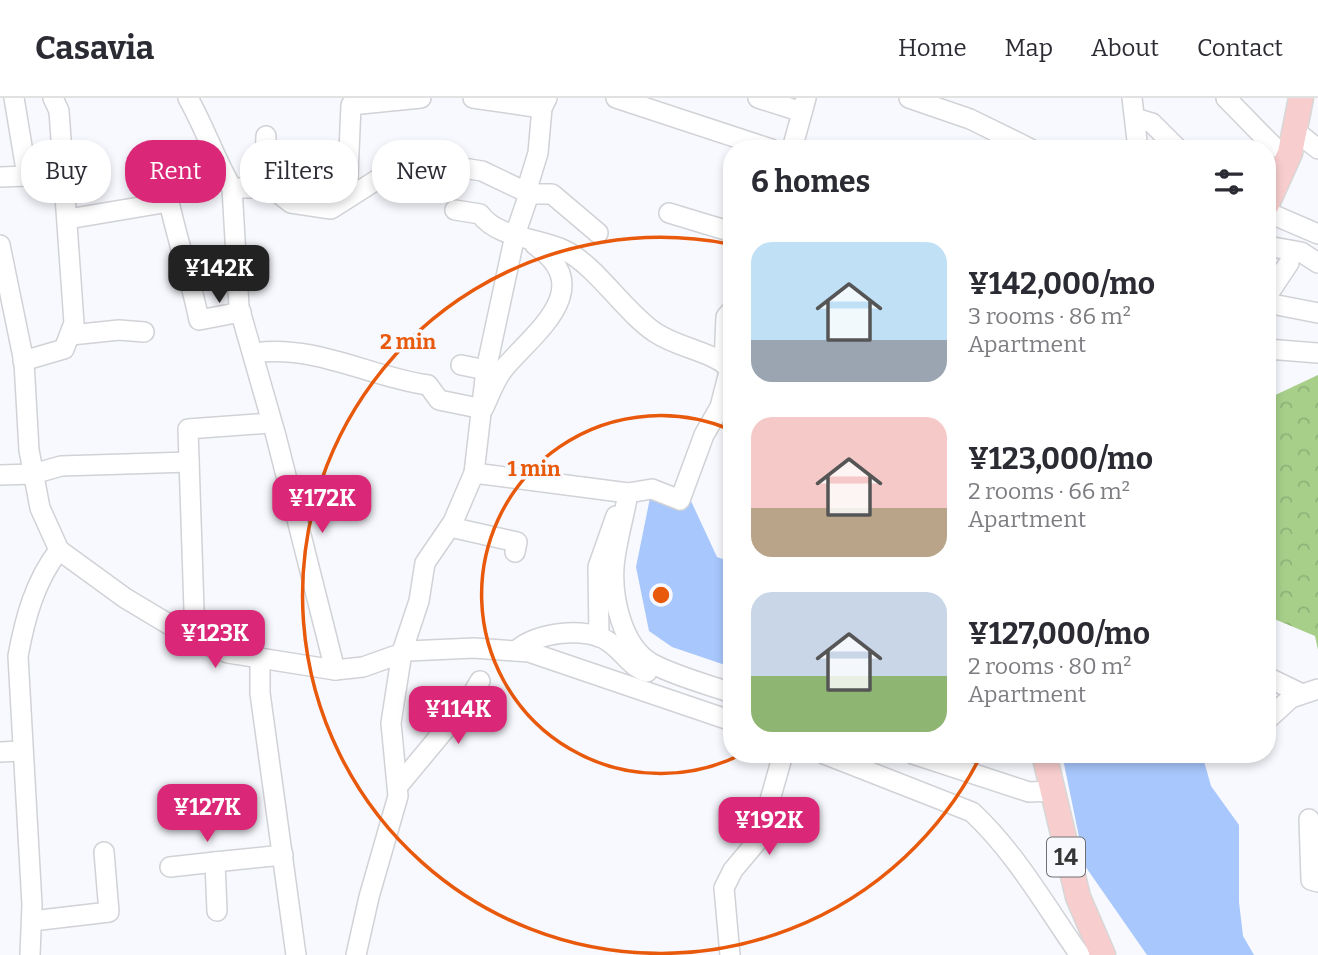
<!DOCTYPE html>
<html lang="en">
<head>
<meta charset="utf-8">
<style>
	body { margin:0; font-family:Bitter,serif; background:#f2f2f3; color:#2b2b33; height:100vh; display:flex; flex-direction:column; font-size:26px; white-space:nowrap }
	* { box-sizing:border-box; margin:0 }
	p { font-size:23px; color:#7c7c81 }
	.icon { flex:none; width:38px; height:38px; fill:none; stroke:currentColor; stroke-width:2; stroke-linecap:round; stroke-linejoin:round }
	.map { position:relative; flex:1; overflow:hidden }
	.side { position:absolute; left:723px; top:42px; width:553px; height:623px; display:flex; flex-direction:column; background:#fff; border-radius:28px; box-shadow:0 4px 10px #0003 }
	.side>* { flex:none }
	.hud { position:absolute; left:21px; top:42px; width:597px; height:63px; display:flex; gap:14px }
	.price { position:absolute; translate:-50% -60px; padding:0 16px; border-radius:14px; background:#db2777; color:#fff; font-size:23px; line-height:46px; filter:drop-shadow(0 2px 4px #0008) }
	.price::after { content:''; position:absolute; left:50%; top:42px; width:21px; height:16px; margin-left:-10px; background:inherit; clip-path:polygon(0 0,100% 0,50% 100%) }
	.price.selected { background:#222; color:#fff }
	ul { padding:0; list-style:none }
	li { display:flex; align-items:center; gap:21px; height:175px; padding:0 28px }
	li span { display:grid; place-items:center; flex:none; width:196px; height:140px; border-radius:21px; color:#555 }
	li>.icon { margin-inline-start:auto }
	span .icon { width:84px; height:84px; fill:#fffc; stroke-width:1 }
	li b { font-size:30px }
	h2 { display:flex; justify-content:space-between; align-items:center; height:84px; padding:0 28px; font-size:30px }
	.chip { padding:0 24px; border-radius:28px; background:#fff; box-shadow:0 4px 10px #0003; font-size:24px; line-height:63px }
	.chip.selected { background:#db2777; color:#fff }
	header { display:flex; align-items:center; gap:42px; box-sizing:border-box; height:98px; padding:0 35px; background:#fff; border-bottom:2px solid #e1e1e2 }
	header strong { font-size:33px }
	nav { display:flex; gap:38px; margin-inline-start:auto; font-size:24px }
	.map>svg:first-child { display:block }
	.forest { fill:url(#forest-crowns) }
	.water { fill:#a8c7fc }
	.lines { fill:none; stroke-linecap:round; stroke-linejoin:round }
	.minor-casing { stroke:#d0d2d6; stroke-width:22 }
	.major-casing { stroke:#d7d7d7; stroke-width:27 }
	.minor { stroke:#fff; stroke-width:19 }
	.major { stroke:#f8cdcd; stroke-width:24 }
	.ring { fill:none; stroke:#e8590c; stroke-width:3.5 }
	.labels { text-anchor:middle; dominant-baseline:central; stroke-width:7; stroke-linejoin:round; paint-order:stroke }
	.shield { fill:#f8f9fe; stroke:#707073; stroke-width:2 }
	.shield-label { font-size:23px; font-weight:bold; fill:#353637 }
	.centre { fill:#e8590c; stroke:#f8f9fe; stroke-width:3.5 }
	.ring-label { font-size:21px; text-anchor:middle; font-weight:bold; fill:#e8590c; stroke:#f8f9fe; stroke-width:7; stroke-linejoin:round; paint-order:stroke }
</style>
</head>
<body>
<header>
<strong>Casavia</strong>
<nav><a>Home</a><a>Map</a><a>About</a><a>Contact</a></nav>
</header>
<div class="map">
<svg width="1318" height="857" viewBox="0 0 1318 857">
	<defs>
		<pattern id="forest-crowns" width="20" height="18" patternUnits="userSpaceOnUse" patternTransform="scale(1.75)"><rect width="20" height="18" fill="#a7cf8a"/><path d="M2 6a3 3 0 1 1 6 0M12 15a3 3 0 1 1 6 0" fill="none" stroke="#90b278"/></pattern>
	</defs>
	<rect width="100%" height="100%" fill="#f8f9fe"/>
	<polygon class="forest" points="1318,277 1318,552 1315,538 1267,518 1267,301"/>
	<g class="water">
		<polygon points="651,395 678,408 691,403 717,459 731,464 731,569 672,549 649,533 636,469"/>
		<polygon points="1062,656 1202,656 1211,688 1239,727 1239,804 1243,838 1254,857 1147,857 1085,768"/>
	</g>
	<g class="lines">
		<g class="minor-casing">
			<g id="minor">
				<path d="M188,0C205,30 215,61 232,90H264"/>
				<polyline points="473,0 542,10"/>
				<polyline points="616,0 771,51"/>
				<polyline points="758,0 802,14"/>
				<polyline points="909,0 970,21 1031,51"/>
				<polyline points="1132,0 1138,51"/>
				<polyline points="1226,0 1274,49"/>
				<polyline points="1135,20 1152,25 1178,51"/>
				<polyline points="1294,32 1318,51"/>
				<polyline points="266,38 264,90 277,94 291,105 331,111 386,76 420,68 450,68 482,73 526,94"/>
				<polyline points="792,51 806,0"/>
				<polyline points="0,79 27,78 14,0"/>
				<polyline points="232,90 239,209 276,338 335,572"/>
				<polyline points="529,96 552,96 598,135"/>
				<polyline points="347,100 351,7 421,0"/>
				<path d="M455,112L480,116C497,140 539,140 564,152C596,167 625,215 656,235C679,250 710,253 730,270L720,309L704,337L680,402L652,391L628,395L474,375"/>
				<polyline points="1267,114 1318,136"/>
				<polyline points="669,115 732,134"/>
				<path d="M68,121L169,104C178,144 191,182 199,222L241,214"/>
				<polyline points="0,147 24,264 29,352 40,410 59,452 125,500 195,542 228,555 335,572 363,569 408,553 474,550 529,554 732,623"/>
				<polyline points="1267,148 1301,154 1318,165"/>
				<polyline points="1267,198 1289,165"/>
				<polyline points="1267,205 1318,215"/>
				<polyline points="71,237 119,232 144,234"/>
				<polyline points="1267,251 1318,255"/>
				<path d="M254,255C315,246 370,279 428,287L439,302L483,311C490,297 495,280 506,268C539,231 596,189 535,147"/>
				<polyline points="23,263 64,251 74,225 59,13 53,0"/>
				<polyline points="724,266 726,219 732,212"/>
				<polyline points="461,267 486,272"/>
				<polyline points="0,377 33,376 61,368 189,364"/>
				<path d="M628,395C624,420 616,444 614,469C612,500 622,548 651,565C675,578 706,586 732,595"/>
				<polyline points="450,429 517,444 515,454"/>
				<polyline points="599,539 598,469 616,418"/>
				<polyline points="195,542 188,331 271,325"/>
				<path d="M516,553C535,534 587,528 609,544C624,554 630,569 647,574"/>
				<polyline points="260,561 260,595 296,857"/>
				<polyline points="1267,579 1300,595"/>
				<polyline points="1267,622 1291,600 1318,591"/>
				<polyline points="0,654 22,653"/>
				<path d="M824,656L972,714C1016,755 1046,809 1080,857"/>
				<polyline points="913,656 1029,694 1052,693"/>
				<polyline points="398,688 467,605 480,583"/>
				<polyline points="1309,721 1311,782 1318,784"/>
				<polyline points="170,769 215,764"/>
				<polyline points="217,813 215,764 283,757"/>
				<polyline points="32,823 109,814 104,754"/>
				<path d="M30,857L32,807L18,558C25,520 35,483 59,452"/>
				<polyline points="356,857 369,799 398,698 391,625 402,554 419,503 425,465 453,424 474,375 486,272 515,137 529,96 526,94 538,55 542,10 547,0"/>
				<polyline points="730,857 724,790 733,772 759,741 783,656"/>
			</g>
		</g>
		<g class="major-casing">
			<g id="major">
				<polyline points="1267,106 1290,55 1301,0"/>
				<polyline points="1044,656 1078,799 1103,857"/>
			</g>
		</g>
		<use href="#minor" class="minor"/>
		<use href="#major" class="major"/>
	</g>
	<g class="ring">
		<path d="M742 656A179 179 0 1 1 731 332"/>
		<path d="M981 657A358 358 0 1 1 729 146"/>
	</g>
	<g class="labels">
		<rect class="shield" x="1047" y="739.5" width="38" height="39" rx="5"/>
		<g class="shield-label">
			<text x="1066" y="759">14</text>
		</g>
	</g>
	<circle cx="661" cy="497" r="10" class="centre"/>
	<g class="ring-label">
		<text x="408" y="251">2 min</text>
		<text x="534" y="378">1 min</text>
	</g>
</svg>
<b class="price selected" style="left:219px;top:207px">¥142K</b>
<b class="price" style="left:322px;top:437px">¥172K</b>
<b class="price" style="left:215px;top:572px">¥123K</b>
<b class="price" style="left:458px;top:648px">¥114K</b>
<b class="price" style="left:207px;top:746px">¥127K</b>
<b class="price" style="left:769px;top:759px">¥192K</b>
<div class="hud">
<a class="chip">Buy</a>
<a class="chip selected">Rent</a>
<a class="chip">Filters</a>
<a class="chip">New</a>
</div>
<section class="side">
<h2>6 homes<svg class="icon" aria-label="filters" viewBox="0 0 24 24"><path d="M4 7h16M4 17h16"/><circle cx="9" cy="7" r="2"/><circle cx="15" cy="17" r="2"/></svg></h2>
<ul>
<li><span style="background:linear-gradient(#bfe0f5 70%,#9aa5b1 0)"><svg class="icon" aria-label="home" viewBox="0 0 24 24"><path d="M3 11l9-7 9 7M6 9v11h12V9"/></svg></span><div><b>¥142,000/mo</b><p>3 rooms · 86 m²</p><p>Apartment</p></div></li>
<li><span style="background:linear-gradient(#f6c9c9 65%,#b9a48a 0)"><svg class="icon" aria-label="home" viewBox="0 0 24 24"><path d="M3 11l9-7 9 7M6 9v11h12V9"/></svg></span><div><b>¥123,000/mo</b><p>2 rooms · 66 m²</p><p>Apartment</p></div></li>
<li><span style="background:linear-gradient(#c9d6e8 60%,#8fb573 0)"><svg class="icon" aria-label="home" viewBox="0 0 24 24"><path d="M3 11l9-7 9 7M6 9v11h12V9"/></svg></span><div><b>¥127,000/mo</b><p>2 rooms · 80 m²</p><p>Apartment</p></div></li>
</ul>
</section>
</div>
</body>
</html>
